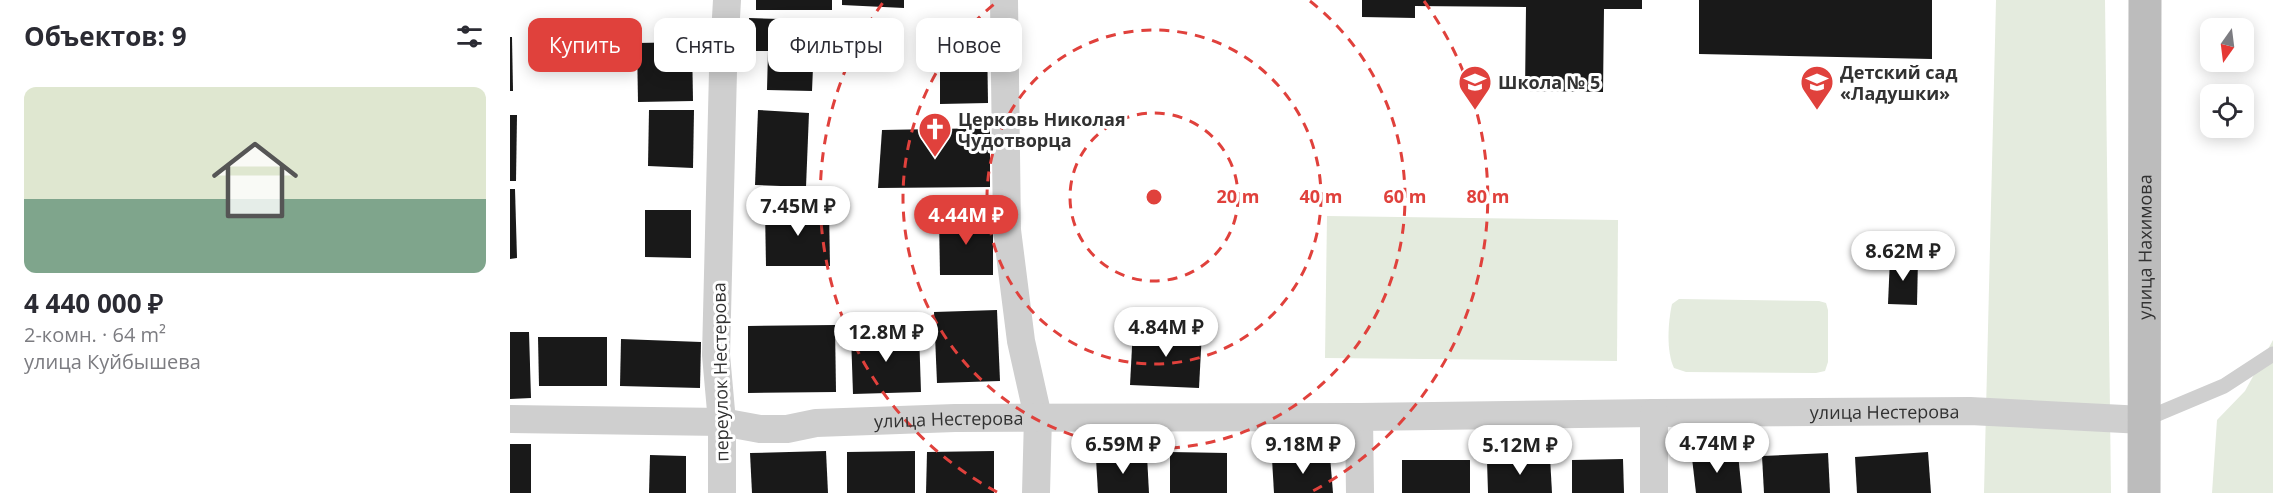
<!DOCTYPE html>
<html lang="ru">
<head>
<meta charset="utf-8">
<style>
	body { margin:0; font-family:"Open Sans",sans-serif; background:#f7f7f7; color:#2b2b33; height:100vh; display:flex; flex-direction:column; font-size:22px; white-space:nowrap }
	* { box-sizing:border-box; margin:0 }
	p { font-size:20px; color:#7c7c81 }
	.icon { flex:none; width:33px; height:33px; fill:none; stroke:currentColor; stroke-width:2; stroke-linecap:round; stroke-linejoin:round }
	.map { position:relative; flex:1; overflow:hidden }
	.drawer { display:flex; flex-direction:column; background:#fff; width:510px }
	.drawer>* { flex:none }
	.hud { position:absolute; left:18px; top:18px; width:570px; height:54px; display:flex; gap:12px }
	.needle { width:39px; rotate:194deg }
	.buttons { position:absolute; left:1690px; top:18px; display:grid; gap:12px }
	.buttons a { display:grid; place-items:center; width:54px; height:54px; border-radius:12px; background:#fff; box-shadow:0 3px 15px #0003; font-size:30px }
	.price { position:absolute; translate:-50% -51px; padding:0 14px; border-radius:21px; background:#fff; color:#222; font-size:20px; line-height:39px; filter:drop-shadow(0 2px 3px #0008) }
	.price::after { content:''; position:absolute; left:50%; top:36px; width:18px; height:14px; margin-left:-9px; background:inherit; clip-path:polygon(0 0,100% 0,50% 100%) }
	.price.on { background:#e0413c; color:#fff }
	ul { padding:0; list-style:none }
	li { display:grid; align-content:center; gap:12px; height:318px; padding:0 24px }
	li span { display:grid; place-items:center; height:186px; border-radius:12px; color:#555 }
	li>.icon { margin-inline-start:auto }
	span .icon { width:108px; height:108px; fill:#fffc; stroke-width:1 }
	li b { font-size:26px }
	h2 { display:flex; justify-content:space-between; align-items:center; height:72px; padding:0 24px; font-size:26px }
	.tag { padding:0 21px; border-radius:12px; background:#fff; box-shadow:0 3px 15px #0003; font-size:21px; line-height:54px }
	.tag.on { background:#e0413c; color:#fff }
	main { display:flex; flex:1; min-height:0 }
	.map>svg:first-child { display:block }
	.green { fill:#e4ebde }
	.building { fill:#191919 }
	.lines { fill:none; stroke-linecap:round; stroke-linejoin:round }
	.service { stroke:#cfcfcf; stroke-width:15 }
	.minor { stroke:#cfcfcf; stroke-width:28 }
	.secondary { stroke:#bcbcbc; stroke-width:33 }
	.ring { fill:none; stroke:#e0413c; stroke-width:3; stroke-dasharray:10 8 }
	.labels { text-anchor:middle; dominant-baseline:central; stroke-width:6; stroke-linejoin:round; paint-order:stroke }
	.poi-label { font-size:18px; font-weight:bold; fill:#323232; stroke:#fff; text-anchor:start }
	.street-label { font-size:18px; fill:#323232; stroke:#fff }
	.centre { fill:#e0413c; stroke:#fff; stroke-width:3 }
	.ring-label { font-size:18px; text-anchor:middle; font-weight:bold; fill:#e0413c; stroke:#fff; stroke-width:6; stroke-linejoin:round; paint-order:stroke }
</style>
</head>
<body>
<main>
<section class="drawer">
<h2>Объектов: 9<svg class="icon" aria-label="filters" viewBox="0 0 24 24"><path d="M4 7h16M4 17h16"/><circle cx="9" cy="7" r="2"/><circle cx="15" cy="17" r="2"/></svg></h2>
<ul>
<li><span style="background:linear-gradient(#dfe7d0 60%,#7fa58c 0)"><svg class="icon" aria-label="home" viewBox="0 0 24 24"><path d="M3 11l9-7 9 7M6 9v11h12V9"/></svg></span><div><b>4 440 000 ₽</b><p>2-комн. · 64 m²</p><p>улица Куйбышева</p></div></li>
</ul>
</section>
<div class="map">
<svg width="1763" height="493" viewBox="0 0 1763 493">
	<rect width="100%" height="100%" fill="#fff"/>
	<g class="green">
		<polygon points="1486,0 1595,0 1601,493 1474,493"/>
		<polygon points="817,216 1108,220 1107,361 815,358"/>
		<path d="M1169,299L1309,301L1316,303L1318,310V362L1315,371L1306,373L1176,372L1164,368C1156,351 1158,322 1162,304Z"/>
		<polygon points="1763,340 1763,493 1702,493 1707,420 1735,391"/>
	</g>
	<g class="building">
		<rect x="246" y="0" width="76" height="10"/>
		<polygon points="332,0 394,0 394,8 332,5"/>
		<polygon points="852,0 1132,0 1132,9 1094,9 1093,92 1015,91 1016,7 905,6 905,18 852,17"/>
		<polygon points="1189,0 1422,0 1422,59 1189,54"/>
		<polygon points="239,18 305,20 302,91 257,90 258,51 238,51"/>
		<polygon points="0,37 2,37 3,91 0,91"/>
		<polygon points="477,37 478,103 430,104 430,38"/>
		<polygon points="182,42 183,101 128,102 127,43"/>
		<polygon points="139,110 184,110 183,168 138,166"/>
		<polygon points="248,110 299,113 296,187 245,185"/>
		<polygon points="0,115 7,115 6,181 0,181"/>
		<polygon points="480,128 480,187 368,188 372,130"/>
		<polygon points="0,189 5,189 7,258 0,259"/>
		<polygon points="319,208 320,266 256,266 255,209"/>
		<polygon points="135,210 181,210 181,258 135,257"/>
		<polygon points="483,217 483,275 430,275 429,218"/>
		<polygon points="1380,258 1408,259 1407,305 1378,304"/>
		<polygon points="487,310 490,381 427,383 424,312"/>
		<polygon points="325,325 326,392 238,393 238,326"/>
		<polygon points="623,328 692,331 689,388 620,385"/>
		<polygon points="0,332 19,332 21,398 0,399"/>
		<polygon points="409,332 411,392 343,394 341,335"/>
		<polygon points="28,337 97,337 97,386 29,386"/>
		<polygon points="111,339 191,342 190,388 110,386"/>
		<rect x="0" y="444" width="21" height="49"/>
		<polygon points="316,451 318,493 242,493 240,453"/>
		<polygon points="405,451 405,493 337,493 337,452"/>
		<polygon points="484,451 484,493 416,493 417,452"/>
		<polygon points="660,452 717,453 717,493 660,493"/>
		<polygon points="1418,452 1421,493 1347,493 1345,457"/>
		<polygon points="1318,453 1320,493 1254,493 1252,456"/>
		<polygon points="1228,454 1232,493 1186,493 1182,458"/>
		<polygon points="140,455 176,456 176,493 139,493"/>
		<polygon points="637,456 639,493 588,493 586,459"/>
		<polygon points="820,456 823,493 764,493 762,459"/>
		<polygon points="1040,457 1042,493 978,493 977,460"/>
		<polygon points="1113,459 1114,493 1062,493 1062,460"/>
		<rect x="892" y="460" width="68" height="33"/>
	</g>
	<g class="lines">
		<polyline class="service" points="1633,420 1714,386 1763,354"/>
		<g class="minor">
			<polyline points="494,0 497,230 511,341 528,417 526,493"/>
			<polyline points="849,417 850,493"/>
			<path id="s1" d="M0,419L212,422L250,429H277L306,423L445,418L849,417L1144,413L1460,411L1633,420"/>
			<polyline points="212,493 212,422 206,355 213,71 217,0"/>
			<polyline points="1144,493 1144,413"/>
		</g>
		<path class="secondary" id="s2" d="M1634,493L1635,0"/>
	</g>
	<g class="ring">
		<circle cx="644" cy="197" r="84"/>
		<circle cx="644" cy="197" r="167"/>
		<path d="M800 1A251 251 0 1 1 488 1"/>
		<path d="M487 492A334 334 0 0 1 374 1M914 1A334 334 0 0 1 801 492"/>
	</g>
	<defs>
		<g id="school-pin" transform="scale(1.725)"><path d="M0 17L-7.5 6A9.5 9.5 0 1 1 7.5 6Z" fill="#e0413c" stroke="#fff"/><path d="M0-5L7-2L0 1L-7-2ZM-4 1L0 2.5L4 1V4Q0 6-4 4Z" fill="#fff"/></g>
		<g id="church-pin" transform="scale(1.725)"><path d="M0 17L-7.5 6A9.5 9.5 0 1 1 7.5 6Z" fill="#e0413c" stroke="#fff"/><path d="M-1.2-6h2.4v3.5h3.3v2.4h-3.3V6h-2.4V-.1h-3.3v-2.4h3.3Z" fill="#fff"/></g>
	</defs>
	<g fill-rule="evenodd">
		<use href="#school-pin" x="965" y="82"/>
		<use href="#school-pin" x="1307" y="82"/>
		<use href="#church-pin" x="425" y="129"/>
	</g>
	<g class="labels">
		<g class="poi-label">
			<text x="1330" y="72">Детский сад<tspan x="1330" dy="21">«Ладушки»</tspan></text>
			<text x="988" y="82">Школа № 5</text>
			<text x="448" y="119">Церковь Николая<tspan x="448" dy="21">Чудотворца</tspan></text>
		</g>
		<g class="street-label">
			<text stroke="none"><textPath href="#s2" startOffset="246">улица Нахимова</textPath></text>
			<text transform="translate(210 372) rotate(-91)">переулок Нестерова</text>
			<text stroke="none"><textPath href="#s1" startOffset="1376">улица Нестерова</textPath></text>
			<text stroke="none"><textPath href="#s1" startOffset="440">улица Нестерова</textPath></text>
		</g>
	</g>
	<circle cx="644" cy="197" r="9" class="centre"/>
	<g class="ring-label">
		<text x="728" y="203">20 m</text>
		<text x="811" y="203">40 m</text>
		<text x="895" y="203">60 m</text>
		<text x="978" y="203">80 m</text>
	</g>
</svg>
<div class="buttons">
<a><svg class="needle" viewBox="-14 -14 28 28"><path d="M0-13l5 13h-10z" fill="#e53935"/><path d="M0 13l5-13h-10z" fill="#7c7c81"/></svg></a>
<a><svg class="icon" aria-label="locate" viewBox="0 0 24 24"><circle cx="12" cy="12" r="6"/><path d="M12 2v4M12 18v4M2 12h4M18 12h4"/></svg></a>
</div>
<b class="price" style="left:288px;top:237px">7.45M ₽</b>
<b class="price on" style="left:456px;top:246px">4.44M ₽</b>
<b class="price" style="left:1393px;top:282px">8.62M ₽</b>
<b class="price" style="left:656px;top:358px">4.84M ₽</b>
<b class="price" style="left:376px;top:363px">12.8M ₽</b>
<b class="price" style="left:1207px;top:474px">4.74M ₽</b>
<b class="price" style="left:613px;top:475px">6.59M ₽</b>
<b class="price" style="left:793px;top:475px">9.18M ₽</b>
<b class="price" style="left:1010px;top:476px">5.12M ₽</b>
<div class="hud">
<a class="tag on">Купить</a>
<a class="tag">Снять</a>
<a class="tag">Фильтры</a>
<a class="tag">Новое</a>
</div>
</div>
</main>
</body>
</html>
